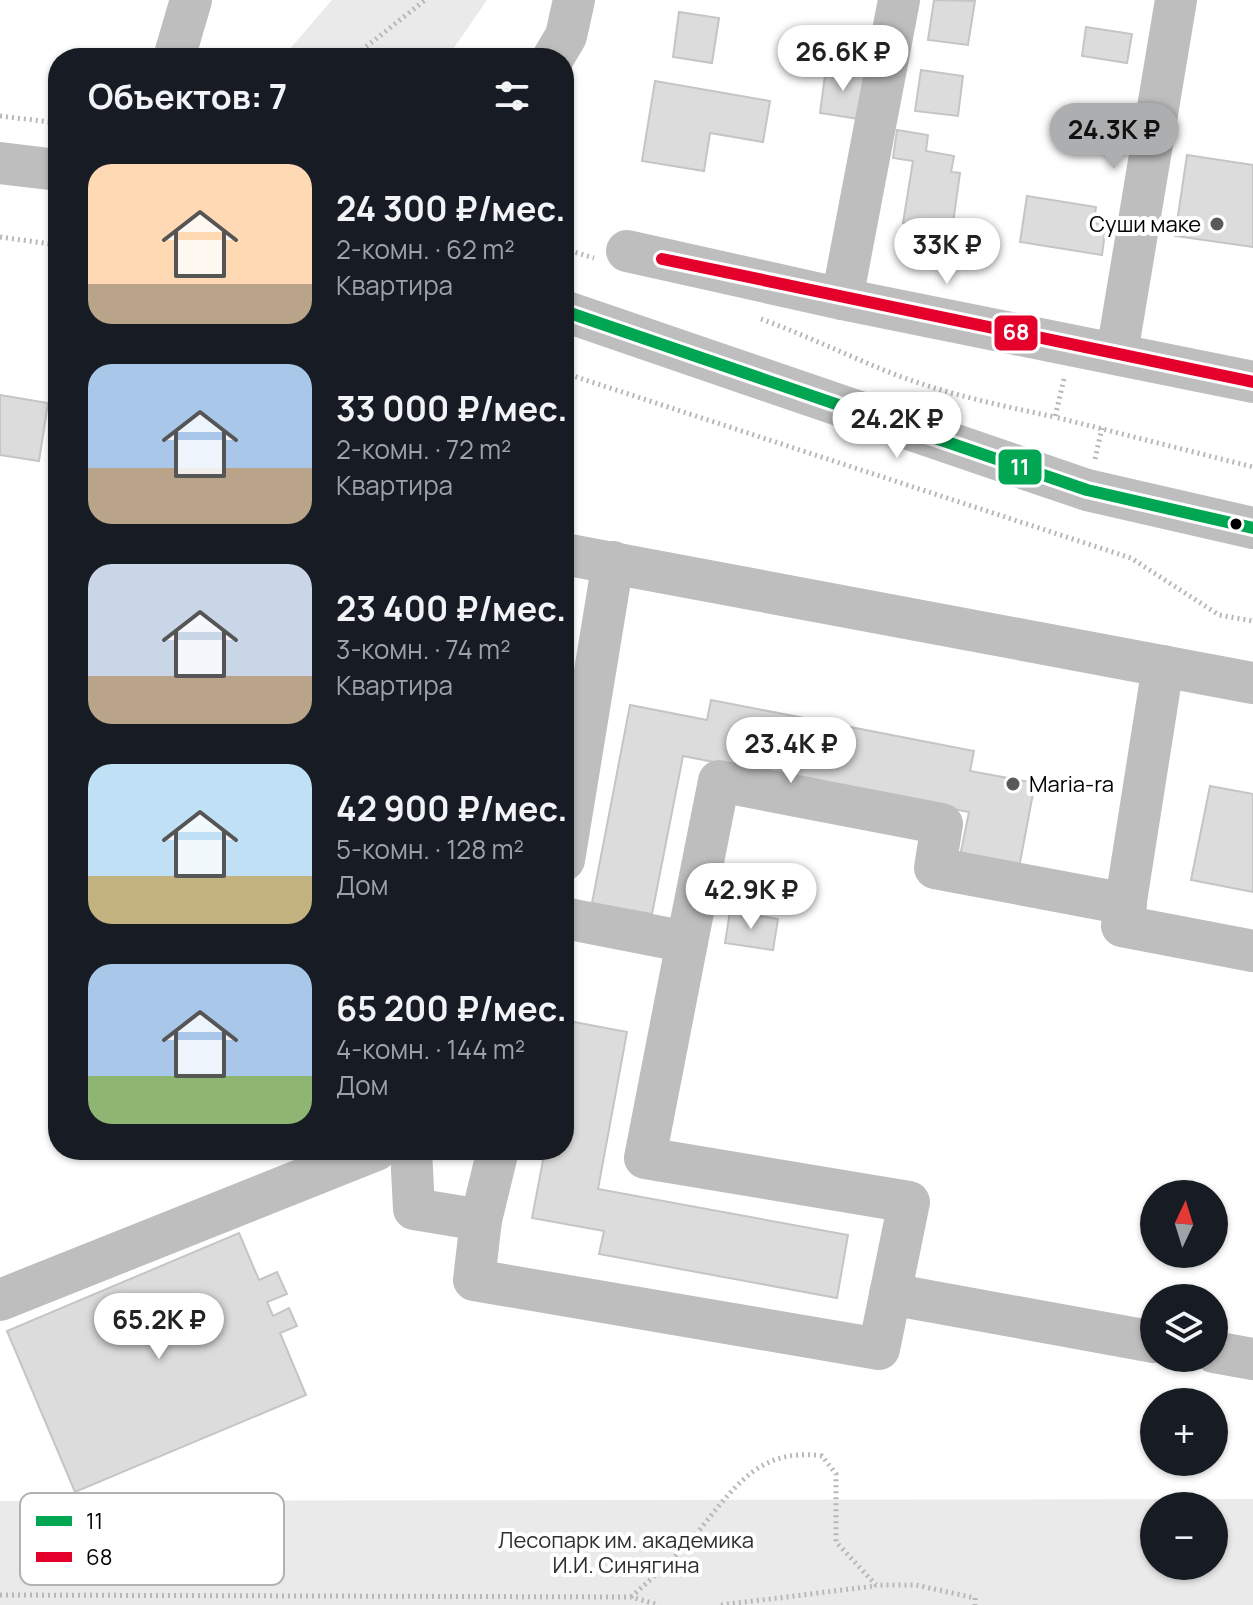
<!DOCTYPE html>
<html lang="ru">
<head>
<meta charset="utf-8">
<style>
	body { margin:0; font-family:Manrope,sans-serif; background:#20242c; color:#f1f3f6; height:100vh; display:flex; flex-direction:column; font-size:30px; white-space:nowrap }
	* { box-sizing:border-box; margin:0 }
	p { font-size:26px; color:#9ea1a6 }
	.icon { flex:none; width:44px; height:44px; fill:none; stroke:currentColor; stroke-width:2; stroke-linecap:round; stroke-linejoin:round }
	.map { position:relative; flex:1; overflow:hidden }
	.side { position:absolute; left:48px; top:48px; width:526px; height:1112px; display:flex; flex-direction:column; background:#171b24; border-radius:32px; box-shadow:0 2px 6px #0004 }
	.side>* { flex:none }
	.needle { width:52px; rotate:4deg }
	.controls { position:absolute; left:1140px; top:1180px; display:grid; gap:16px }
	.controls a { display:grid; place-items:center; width:88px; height:88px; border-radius:50%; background:#171b24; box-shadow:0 2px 6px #0004; font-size:40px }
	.price { position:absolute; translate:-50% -68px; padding:0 18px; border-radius:28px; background:#fff; color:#222; font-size:26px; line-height:52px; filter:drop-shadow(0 2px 4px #0008) }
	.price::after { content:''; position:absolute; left:50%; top:48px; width:24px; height:18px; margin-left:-12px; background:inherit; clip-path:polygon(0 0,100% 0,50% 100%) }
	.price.active { background:#adaeaf; color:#111 }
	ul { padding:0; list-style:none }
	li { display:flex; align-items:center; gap:24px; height:200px; padding:0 40px }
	li span { display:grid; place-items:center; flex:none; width:224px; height:160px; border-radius:24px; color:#555 }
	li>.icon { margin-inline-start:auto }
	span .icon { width:96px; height:96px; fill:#fffc; stroke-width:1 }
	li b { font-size:34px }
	h2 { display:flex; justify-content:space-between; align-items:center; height:96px; padding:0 40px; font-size:34px }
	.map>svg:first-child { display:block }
	.green { fill:#eaeaea; fill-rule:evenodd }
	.building { fill:#dcdcdc; stroke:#c5c5c5; stroke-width:2 }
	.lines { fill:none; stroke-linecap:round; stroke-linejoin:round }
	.path { stroke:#b8b8b8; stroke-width:5; stroke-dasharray:2 4; stroke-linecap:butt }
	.minor { stroke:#bebebe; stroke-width:42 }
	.bus-1-casing { stroke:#fff; stroke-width:18 }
	.bus-2-casing { stroke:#fff; stroke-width:18 }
	.bus-1 { stroke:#00a651; stroke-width:12 }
	.bus-2 { stroke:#e4002b; stroke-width:12 }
	.poi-dot { fill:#595959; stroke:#fff; stroke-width:3 }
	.bus-dot { fill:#000; stroke:#fff; stroke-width:3 }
	.labels { text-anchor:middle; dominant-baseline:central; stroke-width:8; stroke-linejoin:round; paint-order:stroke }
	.poi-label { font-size:22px; fill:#000; stroke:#fff; text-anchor:end }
	.park-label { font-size:22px; fill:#2f2f2f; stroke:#fff }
	.key { fill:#fff; stroke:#b2b2b2; stroke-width:2 }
	.key-label { font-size:22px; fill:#000 }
	.line-badge { stroke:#fff; stroke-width:3 }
	.badge-label { font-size:22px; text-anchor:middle; font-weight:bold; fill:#fff }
</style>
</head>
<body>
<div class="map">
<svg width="1253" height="1605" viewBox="0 0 1253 1605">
	<rect width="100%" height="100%" fill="#fff"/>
	<g class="green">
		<polygon points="332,0 487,0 447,58 282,58"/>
		<path d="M1253,1499V1605H0V1501ZM1154,1506H1214V1566H1154Z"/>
	</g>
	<g class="building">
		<polygon points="934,0 975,1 968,45 928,40"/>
		<polygon points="679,12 719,18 712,63 673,57"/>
		<polygon points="1086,27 1132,34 1127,63 1082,56"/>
		<polygon points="826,68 866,74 859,119 820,113"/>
		<polygon points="921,70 963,76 958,116 915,111"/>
		<polygon points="655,81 770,101 763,142 710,133 704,171 642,161"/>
		<polygon points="897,130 928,135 926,151 954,156 951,172 960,173 952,230 903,223 913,161 893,158"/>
		<polygon points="1187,155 1253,165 1253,247 1175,236"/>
		<polygon points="1027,196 1096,207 1094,223 1106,225 1102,255 1020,242"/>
		<polygon points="0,395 48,403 39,461 0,455"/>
		<polygon points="711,700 974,751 970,771 1035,783 1018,873 959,861 969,812 683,756 652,914 592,903 630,705 707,720"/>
		<polygon points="1210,786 1253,794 1253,892 1191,880"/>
		<polygon points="730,911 778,919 773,950 725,943"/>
		<polygon points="569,1021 627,1032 598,1189 848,1235 837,1298 599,1254 604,1231 532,1218 545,1150 564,1150 564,1049"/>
		<polygon points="239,1233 259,1280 277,1272 287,1294 267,1302 273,1316 289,1308 297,1326 280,1333 306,1395 75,1492 7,1331"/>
	</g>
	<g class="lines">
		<g class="path">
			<polyline points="352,58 425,0"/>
			<polyline points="0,116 58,123"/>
			<polyline points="0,237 58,245"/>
			<polyline points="564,249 594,258"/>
			<path d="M761,319C808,336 852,358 899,376C950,395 1003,406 1055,417"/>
			<polyline points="564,373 1131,558 1219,615 1253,621"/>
			<polyline points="1064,379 1055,417 1253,467"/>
			<polyline points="1095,459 1102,428"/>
			<polyline points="0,1595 631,1597 659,1605"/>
			<path d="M631,1597C651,1579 672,1561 690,1541C729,1497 753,1446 822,1456L836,1474V1542L876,1585H916L975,1598V1605"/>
			<polyline points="721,1605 875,1586"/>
		</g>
		<g class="minor">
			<polyline points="174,58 191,0"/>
			<polyline points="553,58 566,36 574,0"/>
			<polyline points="0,163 58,170"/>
			<polyline points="627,251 842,299 1253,382"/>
			<polyline points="842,299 899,0"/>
			<polyline points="564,311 1087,490 1253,528"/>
			<polyline points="1117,353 1176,0"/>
			<polyline points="564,554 1253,683"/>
			<polyline points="1163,666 1122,926 1253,951"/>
			<polyline points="564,860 613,562"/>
			<polyline points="564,918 687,942 719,781 942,824 935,868 1126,904"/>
			<polyline points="411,1150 414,1209 481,1220"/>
			<polyline points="498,1150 481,1220 474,1280 879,1349 909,1202 645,1158 687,942"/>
			<polyline points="890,1294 1154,1342"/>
			<polyline points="0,1300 376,1150"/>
			<polyline points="1214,1352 1253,1359"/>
		</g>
		<g class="bus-1-casing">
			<polyline id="bus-1" points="564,311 1087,490 1253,528"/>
		</g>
		<g class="bus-2-casing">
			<polyline id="bus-2" points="662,259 1253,382"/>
		</g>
		<use href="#bus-1" class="bus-1"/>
		<use href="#bus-2" class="bus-2"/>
	</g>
	<g class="poi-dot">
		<circle cx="1217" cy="224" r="8"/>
		<circle cx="1013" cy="784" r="8"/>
	</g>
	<circle class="bus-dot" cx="1236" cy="524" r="7"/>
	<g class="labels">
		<g class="poi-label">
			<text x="1201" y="224">Суши маке</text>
			<text x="1029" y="784" text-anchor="start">Maria-ra</text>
		</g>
		<g class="park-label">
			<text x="626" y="1540">Лесопарк им. академика<tspan x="626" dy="25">И.И. Синягина</tspan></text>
		</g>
	</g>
	<rect x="20" y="1493" width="264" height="92" rx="12" class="key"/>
	<rect x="36" y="1516" width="36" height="10" fill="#00a651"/>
	<rect x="36" y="1552" width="36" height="10" fill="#e4002b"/>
	<g class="key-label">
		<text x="86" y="1529">11</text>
		<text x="86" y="1565">68</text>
	</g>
	<g class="line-badge">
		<rect x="993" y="314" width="46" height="38" rx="8" fill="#e4002b"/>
		<rect x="997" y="448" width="46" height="38" rx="8" fill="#00a651"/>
	</g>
	<g class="badge-label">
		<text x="1016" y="340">68</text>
		<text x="1020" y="475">11</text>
	</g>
</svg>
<div class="controls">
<a><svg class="needle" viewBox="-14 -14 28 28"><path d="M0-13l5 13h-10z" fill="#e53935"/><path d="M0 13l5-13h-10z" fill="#9ea1a6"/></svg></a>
<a><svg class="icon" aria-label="layers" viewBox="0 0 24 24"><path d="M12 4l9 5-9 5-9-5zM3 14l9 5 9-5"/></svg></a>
<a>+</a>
<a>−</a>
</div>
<b class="price" style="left:843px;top:93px">26.6K ₽</b>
<b class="price active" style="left:1114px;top:171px">24.3K ₽</b>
<b class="price" style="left:947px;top:286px">33K ₽</b>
<b class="price" style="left:897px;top:460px">24.2K ₽</b>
<b class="price" style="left:791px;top:785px">23.4K ₽</b>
<b class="price" style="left:751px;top:931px">42.9K ₽</b>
<b class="price" style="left:159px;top:1361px">65.2K ₽</b>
<section class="side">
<h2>Объектов: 7<svg class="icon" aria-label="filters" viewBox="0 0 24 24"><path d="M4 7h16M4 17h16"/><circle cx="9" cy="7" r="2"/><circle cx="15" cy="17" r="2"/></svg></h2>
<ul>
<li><span style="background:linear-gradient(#ffd9b3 75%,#b9a48a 0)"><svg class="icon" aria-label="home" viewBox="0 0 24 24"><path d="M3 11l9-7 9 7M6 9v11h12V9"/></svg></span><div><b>24 300 ₽/мес.</b><p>2-комн. · 62 m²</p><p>Квартира</p></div></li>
<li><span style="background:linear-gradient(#a9c7e8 65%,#b9a48a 0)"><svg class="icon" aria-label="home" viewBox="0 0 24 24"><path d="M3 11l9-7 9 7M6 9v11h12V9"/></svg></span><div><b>33 000 ₽/мес.</b><p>2-комн. · 72 m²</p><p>Квартира</p></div></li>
<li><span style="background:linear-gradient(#c9d6e8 70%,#b9a48a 0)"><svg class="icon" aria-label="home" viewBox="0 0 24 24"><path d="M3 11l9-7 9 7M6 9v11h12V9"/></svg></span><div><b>23 400 ₽/мес.</b><p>3-комн. · 74 m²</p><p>Квартира</p></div></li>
<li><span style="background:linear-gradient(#bfe0f5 70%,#c2b280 0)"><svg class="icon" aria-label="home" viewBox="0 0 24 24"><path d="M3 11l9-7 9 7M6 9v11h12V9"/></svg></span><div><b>42 900 ₽/мес.</b><p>5-комн. · 128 m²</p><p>Дом</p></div></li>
<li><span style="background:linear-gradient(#a9c7e8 70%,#8fb573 0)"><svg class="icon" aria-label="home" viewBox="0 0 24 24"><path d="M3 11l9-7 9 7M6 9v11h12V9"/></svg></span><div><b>65 200 ₽/мес.</b><p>4-комн. · 144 m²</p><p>Дом</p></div></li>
</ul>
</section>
</div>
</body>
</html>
